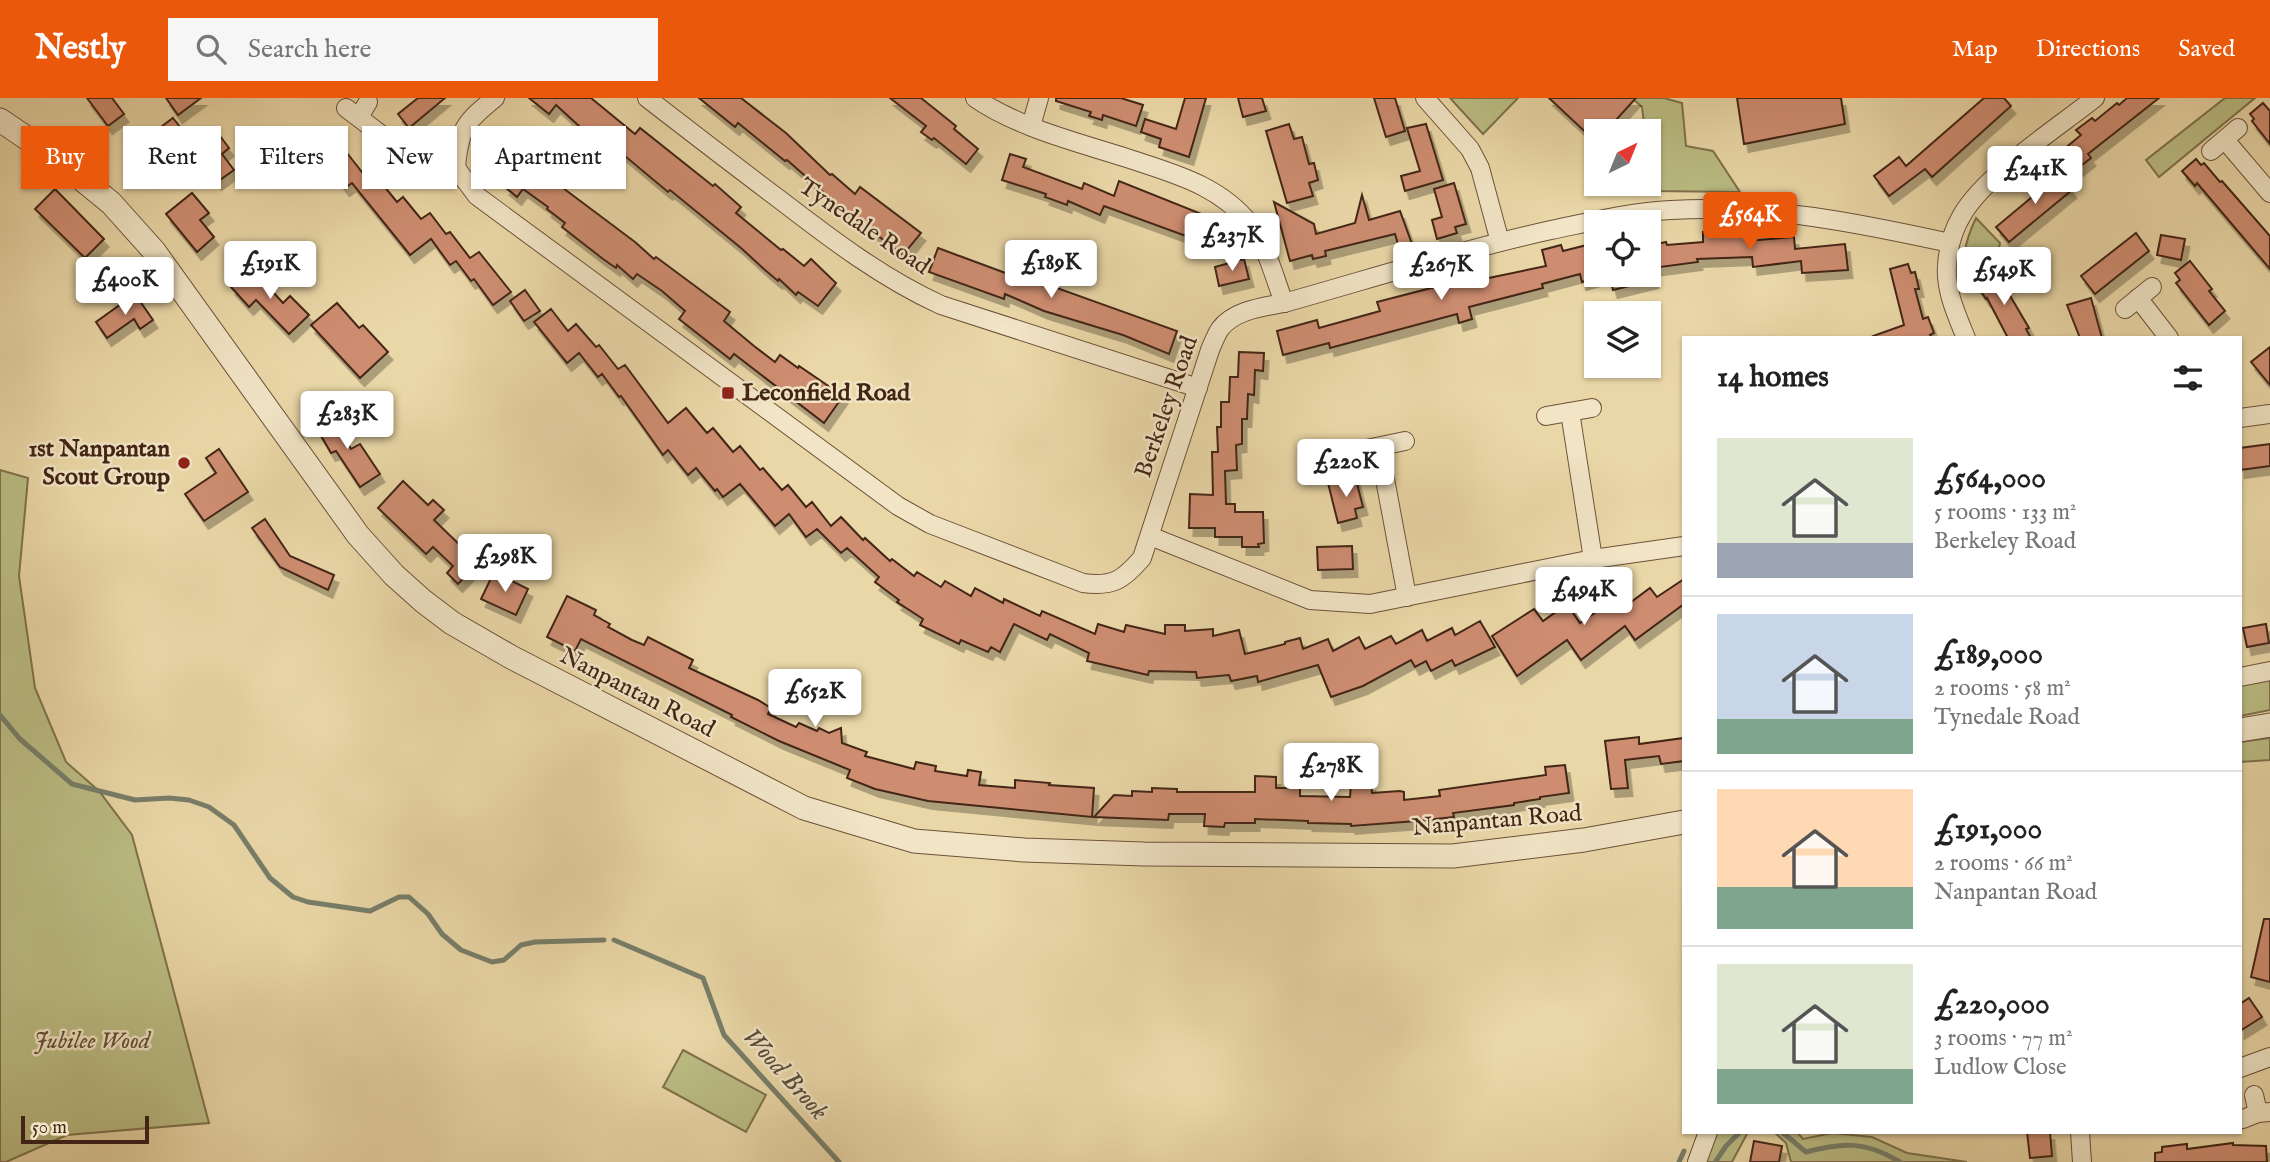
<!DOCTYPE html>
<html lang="en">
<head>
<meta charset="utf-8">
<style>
	body { margin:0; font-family:"IM FELL English",serif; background:#f6f6f6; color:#222; height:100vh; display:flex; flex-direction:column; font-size:26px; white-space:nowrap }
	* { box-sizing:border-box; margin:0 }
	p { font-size:23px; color:#767676 }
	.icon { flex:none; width:38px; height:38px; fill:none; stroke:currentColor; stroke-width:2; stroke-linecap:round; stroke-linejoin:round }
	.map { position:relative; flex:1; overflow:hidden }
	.sheet { position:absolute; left:1682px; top:238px; width:560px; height:798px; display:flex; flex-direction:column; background:#fff; border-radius:0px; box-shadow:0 2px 5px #0004 }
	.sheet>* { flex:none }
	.hud { position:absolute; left:21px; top:28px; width:665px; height:63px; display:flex; gap:14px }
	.needle { width:46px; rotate:43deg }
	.tools { position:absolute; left:1584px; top:21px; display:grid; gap:14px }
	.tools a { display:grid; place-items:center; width:77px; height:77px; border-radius:0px; background:#fff; box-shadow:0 2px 5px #0004; font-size:35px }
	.scale { position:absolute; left:21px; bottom:18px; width:128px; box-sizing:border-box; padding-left:7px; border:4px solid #432515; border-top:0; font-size:19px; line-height:24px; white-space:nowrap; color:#432515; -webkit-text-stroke:5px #f1e5c6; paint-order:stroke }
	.price { position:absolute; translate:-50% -60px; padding:0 16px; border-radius:7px; background:#fff; color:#222; font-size:23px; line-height:46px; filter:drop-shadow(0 2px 4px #0008) }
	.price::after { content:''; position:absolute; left:50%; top:42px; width:21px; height:16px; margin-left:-10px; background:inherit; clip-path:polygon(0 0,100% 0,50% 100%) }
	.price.active { background:#ea580c; color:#fff }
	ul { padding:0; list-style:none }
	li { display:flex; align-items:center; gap:21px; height:175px; padding:0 35px }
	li+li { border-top:2px solid #e0e0e0 }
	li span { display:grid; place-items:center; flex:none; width:196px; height:140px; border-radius:0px; color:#555 }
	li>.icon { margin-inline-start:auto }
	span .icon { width:84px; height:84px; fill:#fffc; stroke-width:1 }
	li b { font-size:30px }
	h2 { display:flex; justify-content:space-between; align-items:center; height:84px; padding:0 35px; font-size:30px }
	.pill { padding:0 24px; border-radius:0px; background:#fff; box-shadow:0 2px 5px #0004; font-size:24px; line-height:63px }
	.pill.active { background:#ea580c; color:#fff }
	header { display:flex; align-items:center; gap:42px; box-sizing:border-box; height:98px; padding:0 35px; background:#ea580c; color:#fff }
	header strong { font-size:33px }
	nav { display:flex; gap:38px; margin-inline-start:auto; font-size:24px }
	.search { width:490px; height:63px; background:#f6f6f6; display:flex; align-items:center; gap:18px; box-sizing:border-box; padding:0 24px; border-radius:0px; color:#767676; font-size:26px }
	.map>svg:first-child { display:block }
	.green { fill:#bbbd84; stroke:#7f714c; stroke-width:2 }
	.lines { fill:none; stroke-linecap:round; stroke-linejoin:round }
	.stream { stroke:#777e6a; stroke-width:5 }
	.building { fill:#ce8d71; stroke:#432515; stroke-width:2; filter:url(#shadow) }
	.minor-casing { stroke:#6d523a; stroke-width:20 }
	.tertiary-casing { stroke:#6d523a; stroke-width:25 }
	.minor { stroke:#f1e5c6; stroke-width:18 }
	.tertiary { stroke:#f1e5c6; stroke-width:23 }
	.poi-dot { fill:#8f2418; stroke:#f1e5c6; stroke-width:2.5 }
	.labels { text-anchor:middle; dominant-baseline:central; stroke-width:5; stroke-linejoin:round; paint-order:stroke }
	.street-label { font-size:24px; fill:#432515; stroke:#f1e5c6 }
	.poi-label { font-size:24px; font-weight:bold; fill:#432515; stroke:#f1e5c6; text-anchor:start }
	.park-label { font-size:24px; font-style:italic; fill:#614b31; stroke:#f1e5c6 }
	.water-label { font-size:26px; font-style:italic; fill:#584a38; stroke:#f1e5c6 }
</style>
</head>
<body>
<header>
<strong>Nestly</strong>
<div class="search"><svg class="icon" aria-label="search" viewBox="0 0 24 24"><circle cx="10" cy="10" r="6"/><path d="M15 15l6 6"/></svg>Search here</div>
<nav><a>Map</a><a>Directions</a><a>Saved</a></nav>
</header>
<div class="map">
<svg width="2270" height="1064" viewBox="0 0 2270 1064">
	<defs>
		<filter id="shadow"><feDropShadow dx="4.5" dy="8" stdDeviation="0" flood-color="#0004"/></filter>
	</defs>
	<rect width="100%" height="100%" fill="#ead7a7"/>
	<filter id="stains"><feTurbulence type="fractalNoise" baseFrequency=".00286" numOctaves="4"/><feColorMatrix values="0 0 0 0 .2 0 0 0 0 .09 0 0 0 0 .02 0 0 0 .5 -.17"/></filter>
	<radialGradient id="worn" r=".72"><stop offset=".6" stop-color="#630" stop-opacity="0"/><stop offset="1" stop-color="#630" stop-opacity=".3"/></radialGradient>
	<g class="green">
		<polygon points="1450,0 1518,0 1483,36"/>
		<polygon points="1632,0 1664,0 1682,5 1686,48 1713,53 1740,94 1652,93 1648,33 1645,33 1642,9"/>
		<polygon points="2225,0 2255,0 2159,79 2146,62"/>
		<path d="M1976,120L2000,145L1996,165L1961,176C1963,156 1967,138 1976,120Z"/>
		<polygon points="0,372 28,380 19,478 35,590 66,664 99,693 132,737 209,1025 67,1037 6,1064 0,1064"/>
		<polygon points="2270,581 2270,612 2240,618 2240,587"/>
		<polygon points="2270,640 2270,662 2240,664 2240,644"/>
		<polygon points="683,952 766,997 746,1034 663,989"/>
		<polygon points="1708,1034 1748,1034 1732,1064 1697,1064"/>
		<polygon points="1774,1034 1797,1034 1803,1041 1832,1035 1872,1039 1907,1055 1967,1064 1791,1064 1786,1045"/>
	</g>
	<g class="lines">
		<g class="stream">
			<polyline points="0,617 20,641 72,686 135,702 169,700 189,702 209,709 234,727 270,780 293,799 308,804 370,813 399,799 409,799 428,816 442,836 461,852 492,864 504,862 521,847 535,844 604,842"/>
			<polyline points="614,842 703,880 724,937 839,1064"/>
			<path d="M1782,1034L1806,1054C1843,1044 1866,1043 1900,1064"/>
			<polyline points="1716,1063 1726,1048 1740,1034"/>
			<polyline points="1679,1064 1684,1053"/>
		</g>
	</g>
	<g class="building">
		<polygon points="87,0 112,0 124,16 108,28"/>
		<polygon points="166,0 201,0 178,17"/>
		<polygon points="418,0 445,0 409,30 398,16"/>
		<polygon points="529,0 591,0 635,36 640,30 713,88 715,86 741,109 736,115 781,152 783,151 804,168 811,161 836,185 818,208 798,194 796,197 779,181 778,183 765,172 741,150 670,92 668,94 595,33 590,38 556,7 549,16"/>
		<polygon points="699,0 741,0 786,35 830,77 832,76 855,96 860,89 921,135 903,157 838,107 787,62 785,63 738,25 735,29"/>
		<polygon points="890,0 921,0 956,28 954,31 978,51 966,66 934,40 932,42 921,34 926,28"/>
		<polygon points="1056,0 1121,0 1143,7 1136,28 1103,17 1102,22 1089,18 1091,14 1056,3"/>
		<polygon points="1185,0 1206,0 1189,59 1159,49 1161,41 1141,34 1145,21 1176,31"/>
		<polygon points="1238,0 1262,0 1266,13 1243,19"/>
		<polygon points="1374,0 1395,0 1405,33 1386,39"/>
		<polygon points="1549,0 1636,0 1606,33 1596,33 1596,44"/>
		<polygon points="1737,0 1841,0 1845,26 1744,46"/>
		<polygon points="1984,0 2004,0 2011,8 1932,79 1925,71 1889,98 1874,78 1899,59 1906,68"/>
		<polygon points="2127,0 2159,0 2088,56 2091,60 2078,70 2063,52 2081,37 2076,32 2092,20 2095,23 2117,5 2119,7"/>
		<polygon points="2263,5 2270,13 2270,46 2252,23 2254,21 2250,16"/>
		<polygon points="173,20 195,48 174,63 153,35"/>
		<polygon points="1289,26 1294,41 1302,39 1309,66 1314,65 1318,82 1309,85 1313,98 1287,105 1266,33"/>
		<polygon points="1426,26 1443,82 1405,93 1401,78 1420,73 1407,30"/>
		<polygon points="220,38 229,50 222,56 234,72 217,84 196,55"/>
		<polygon points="507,46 527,63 529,61 540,70 539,72 635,144 654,161 656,159 730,214 724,223 754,248 775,264 780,257 798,270 799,268 843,298 824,325 734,256 730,261 679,221 685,213 662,193 637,176 633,181 617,167 616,170 603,161 562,129 565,125 547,111 548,109 523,91 517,99 505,89 507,87 487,70"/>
		<polygon points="347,55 369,83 375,77 397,104 403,99 421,121 430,115 446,136 450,134 470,160 479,154 511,194 493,207 474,181 471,183 456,163 450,167 431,141 410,157 352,85 345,90 329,69"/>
		<polygon points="1010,56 1026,61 1023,69 1082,91 1084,85 1114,98 1119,83 1214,121 1205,145 1104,108 1100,117 1068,103 1067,107 1045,99 1046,96 1002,82"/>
		<polygon points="2196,61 2201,67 2204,65 2220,84 2222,83 2270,138 2270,171 2197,85 2195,88 2182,73"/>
		<polygon points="2057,73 2072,92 2009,144 1996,129 2032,99 2030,96"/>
		<polygon points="1454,85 1466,126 1455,129 1457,135 1437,141 1432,122 1442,119 1434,91"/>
		<polygon points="55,91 104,141 85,160 35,111"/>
		<polygon points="192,95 209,115 200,122 214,139 197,154 166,116"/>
		<polygon points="1362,97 1369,122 1400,113 1412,146 1399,150 1395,136 1325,153 1326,158 1313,161 1312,157 1290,163 1274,104 1314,126 1316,136 1355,125"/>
		<polygon points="1727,131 1746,131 1746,143 1794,139 1795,151 1845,146 1848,172 1802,175 1801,163 1753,169 1752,159 1697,161 1698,164 1653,170 1648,148 1666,144 1667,147 1703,144 1703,134"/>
		<polygon points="2136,135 2149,153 2095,196 2081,178"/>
		<polygon points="2161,137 2185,141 2181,162 2157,157"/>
		<polygon points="1561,147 1563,153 1587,147 1590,156 1596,155 1596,180 1582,184 1580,176 1542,186 1543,190 1469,209 1472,221 1459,225 1457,216 1330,250 1329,245 1283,257 1277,233 1317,222 1319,230 1380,213 1377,204 1439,188 1440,190 1546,168 1542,152"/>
		<polygon points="938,150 1019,180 1022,174 1041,181 1040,184 1177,233 1169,256 1123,237 1044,213 1005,196 1004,201 929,174"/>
		<polygon points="1244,161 1249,181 1219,188 1215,169"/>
		<polygon points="2190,163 2212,191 2209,193 2225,213 2209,227 2176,185 2180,182 2175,175"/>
		<polygon points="1908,166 1911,175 1915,174 1917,182 1919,191 1915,191 1923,221 1928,219 1934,235 1930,237 1932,240 1874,240 1873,238 1904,227 1890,171"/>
		<polygon points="251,170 283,205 290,198 309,217 289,236 256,202 249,209 231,189"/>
		<polygon points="1996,174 2029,230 2026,231 2031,240 2008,240 1987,200 1986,201 1976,186"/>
		<polygon points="1609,177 1653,177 1654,182 1613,192"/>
		<polygon points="525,192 540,213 524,223 510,203"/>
		<polygon points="135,196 153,222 140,231 134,221 107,240 96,224"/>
		<polygon points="2091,200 2102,240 2080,240 2067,207"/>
		<polygon points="337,205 359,230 363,227 388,254 360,280 311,227"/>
		<polygon points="551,211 568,233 576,226 596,249 599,247 618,271 625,267 668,325 686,310 707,335 713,330 733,354 740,348 760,372 763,370 782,392 788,387 806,409 812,404 831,428 841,419 863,442 865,440 890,463 892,461 914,478 917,474 941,489 945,483 971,498 975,490 1003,505 1004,501 1040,518 1042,513 1095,536 1098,526 1124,534 1126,527 1165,536 1165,527 1185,527 1185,533 1213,531 1213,538 1239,532 1245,556 1285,546 1285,544 1300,540 1303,551 1328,541 1333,553 1359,539 1365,551 1391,538 1396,546 1422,532 1427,543 1452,530 1455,537 1480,523 1495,549 1455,568 1452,562 1431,573 1426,563 1415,569 1411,562 1363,588 1331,599 1318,567 1258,584 1257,578 1231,583 1229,577 1197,580 1196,574 1149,573 1148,577 1087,563 1089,555 1050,536 1047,542 1014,526 1000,554 991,549 988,554 961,542 959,546 920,527 923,521 897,504 899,502 875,484 879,479 847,450 841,455 817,431 806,439 789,416 775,428 740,386 723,399 717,391 715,393 696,370 688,377 668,352 663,357 621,298 619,299 602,276 598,279 579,255 567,265 534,224"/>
		<polygon points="2270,249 2270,287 2251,264"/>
		<polygon points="1239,254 1264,255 1263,273 1255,272 1254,297 1248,296 1247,321 1242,321 1242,346 1236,347 1237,372 1225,373 1226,406 1235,406 1235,414 1263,414 1264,445 1258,446 1259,449 1242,449 1242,439 1215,439 1215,430 1189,430 1190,396 1213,397 1212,354 1218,354 1217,329 1221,329 1221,304 1229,304 1230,279 1238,279"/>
		<polygon points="330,314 351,351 360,346 380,376 360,389 336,353 331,355 313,324"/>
		<polygon points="2270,346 2270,368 2240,372 2240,350"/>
		<polygon points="219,351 248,394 204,423 185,396 216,375 206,360"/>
		<polygon points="1355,378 1363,409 1355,411 1357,420 1338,425 1328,385"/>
		<polygon points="403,383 428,407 433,402 444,412 434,422 465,452 473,444 486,457 458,486 447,475 453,468 433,449 426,456 378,410"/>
		<polygon points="265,421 290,458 334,477 328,492 280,469 252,430"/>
		<polygon points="1352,448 1353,471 1318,472 1317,449"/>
		<polygon points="494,474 528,491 516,517 481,501"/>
		<polygon points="1684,481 1684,506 1635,542 1625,528 1581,562 1567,542 1517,578 1492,538 1534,511 1543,523 1567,506 1580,525 1624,494 1631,504 1650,490 1657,499"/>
		<polygon points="567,498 596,512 594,517 610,526 608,529 632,542 644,547 648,539 693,562 689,570 758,602 771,610 768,616 796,629 799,625 817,633 819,630 829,635 841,630 842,645 867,654 865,658 914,671 916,664 936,668 935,673 967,678 968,672 981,674 979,687 1015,690 1015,682 1050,685 1049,687 1094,690 1092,719 928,703 875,691 847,680 850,672 779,643 731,619 732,617 581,541 575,553 547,539"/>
		<polygon points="2266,526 2269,545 2247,549 2243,530"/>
		<polygon points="1639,639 1639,646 1684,640 1684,663 1661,666 1659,658 1625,662 1628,690 1611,691 1605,643"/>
		<polygon points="1565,667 1569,695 1540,699 1540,701 1514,705 1514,707 1453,715 1454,719 1417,723 1351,728 1351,726 1308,725 1308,723 1255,721 1255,725 1225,725 1224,729 1204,728 1205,716 1169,716 1168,722 1094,719 1114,697 1132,698 1132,693 1152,694 1152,690 1177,691 1177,694 1255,694 1255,678 1276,679 1276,690 1300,690 1300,698 1350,699 1351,686 1371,685 1372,695 1400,693 1404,694 1404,702 1440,698 1439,692 1546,677 1545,669"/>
		<polygon points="2264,821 2270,821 2270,884 2251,879"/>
		<polygon points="2249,900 2262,919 2240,933 2240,906"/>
		<polygon points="2027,1034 2050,1034 2052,1058 2030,1060"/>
		<polygon points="1754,1043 1782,1048 1779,1064 1750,1064"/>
		<polygon points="2233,1045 2233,1047 2266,1048 2267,1064 2155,1064 2155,1055 2162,1054 2162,1049 2187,1046 2187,1051"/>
	</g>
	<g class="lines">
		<g class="minor-casing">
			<g id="minor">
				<path d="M647,0C691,34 735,68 779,101C831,141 882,180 941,207L1198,290"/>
				<path d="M975,0C1023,33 1090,47 1145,66C1185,79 1223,92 1250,126C1267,149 1274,178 1284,205"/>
				<polyline points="1425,0 1470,51 1480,70 1500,144"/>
				<path d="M346,10L412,60L429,68L456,70L477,98L898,408L930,426L1083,485C1113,489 1123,482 1142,460L1210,252C1213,245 1216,237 1220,231C1234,212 1263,209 1284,205C1373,180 1461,152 1551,132C1590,124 1631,114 1671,112C1766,106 1858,125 1950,145"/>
				<polyline points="359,19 368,4"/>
				<polyline points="1031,28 1039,0"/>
				<polyline points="2225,42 2270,95"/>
				<polyline points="2211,53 2238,30"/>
				<path d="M456,70C459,31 465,24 495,0"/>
				<polyline points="2138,200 2169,240"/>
				<polyline points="2125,211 2152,189"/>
				<path d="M1966,240C1957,218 1945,192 1947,168C1948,150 1953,132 1962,117C1985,77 2057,30 2095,0"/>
				<polyline points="1570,314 1593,461"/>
				<polyline points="1546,318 1592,310"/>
				<polyline points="2240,320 2270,316"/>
				<polyline points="1379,349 1407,499"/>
				<polyline points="1357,353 1405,343"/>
				<polyline points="1150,438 1310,502 1370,506 1593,461 1684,448"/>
				<polyline points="2240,579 2270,573"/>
				<polyline points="2240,970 2270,959"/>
				<polyline points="2254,997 2258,1015"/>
				<polyline points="2243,1021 2258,1015 2270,1014"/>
				<polyline points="2080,1034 2082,1064"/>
				<polyline points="1697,1064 1708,1034"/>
			</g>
		</g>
		<g class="tertiary-casing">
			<g id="tertiary">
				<polyline points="0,22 56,60 111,105 154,153 358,437 394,477 423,503 452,525 511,559 804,710 914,743 1024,752 1144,756 1453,758 1584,742 1684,724"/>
				<polyline points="2240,632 2270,627"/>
			</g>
		</g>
		<use href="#minor" class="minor"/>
		<use href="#tertiary" class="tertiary"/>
	</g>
	<g class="poi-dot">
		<rect x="721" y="288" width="14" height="14" rx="3.5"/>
		<circle cx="184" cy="365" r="7"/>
	</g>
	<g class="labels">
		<g class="street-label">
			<text transform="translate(864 129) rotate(34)">Tynedale Road</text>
			<text transform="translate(1167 309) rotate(-71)">Berkeley Road</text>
			<text transform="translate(637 595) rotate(27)">Nanpantan Road</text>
			<text transform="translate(1497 723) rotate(-5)">Nanpantan Road</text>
		</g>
		<g class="poi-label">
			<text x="742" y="295">Leconfield Road</text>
			<text x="170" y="351" text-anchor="end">1st Nanpantan<tspan x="170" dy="28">Scout Group</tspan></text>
		</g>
		<g class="park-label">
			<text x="92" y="943">Jubilee Wood</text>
		</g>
		<g class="water-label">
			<text transform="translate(785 976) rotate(48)">Wood Brook</text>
		</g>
	</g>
	<rect width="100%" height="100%" filter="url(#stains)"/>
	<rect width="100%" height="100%" fill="url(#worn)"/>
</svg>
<div class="tools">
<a><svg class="needle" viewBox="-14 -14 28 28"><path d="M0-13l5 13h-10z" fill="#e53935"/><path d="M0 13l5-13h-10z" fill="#767676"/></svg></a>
<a><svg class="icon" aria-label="locate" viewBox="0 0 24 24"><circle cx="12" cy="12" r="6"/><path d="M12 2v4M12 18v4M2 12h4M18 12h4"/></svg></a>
<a><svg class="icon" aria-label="layers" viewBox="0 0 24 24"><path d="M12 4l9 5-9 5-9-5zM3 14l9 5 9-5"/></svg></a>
</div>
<div class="scale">50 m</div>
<b class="price" style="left:2035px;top:108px">£241K</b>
<b class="price active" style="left:1750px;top:154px">£564K</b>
<b class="price" style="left:1232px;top:175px">£237K</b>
<b class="price" style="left:1051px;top:202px">£189K</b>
<b class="price" style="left:270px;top:203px">£191K</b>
<b class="price" style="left:1441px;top:204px">£267K</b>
<b class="price" style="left:2004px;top:209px">£549K</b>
<b class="price" style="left:125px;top:219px">£400K</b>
<b class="price" style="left:347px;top:353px">£283K</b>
<b class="price" style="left:1346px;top:401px">£220K</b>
<b class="price" style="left:505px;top:496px">£298K</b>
<b class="price" style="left:1584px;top:529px">£494K</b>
<b class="price" style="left:815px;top:631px">£652K</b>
<b class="price" style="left:1331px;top:705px">£278K</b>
<div class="hud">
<a class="pill active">Buy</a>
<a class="pill">Rent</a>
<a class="pill">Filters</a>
<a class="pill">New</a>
<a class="pill">Apartment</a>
</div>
<section class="sheet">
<h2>14 homes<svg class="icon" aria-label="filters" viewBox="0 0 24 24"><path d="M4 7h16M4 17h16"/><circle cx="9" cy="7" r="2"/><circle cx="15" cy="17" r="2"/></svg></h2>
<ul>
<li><span style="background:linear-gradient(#dfe7d0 75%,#9aa5b1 0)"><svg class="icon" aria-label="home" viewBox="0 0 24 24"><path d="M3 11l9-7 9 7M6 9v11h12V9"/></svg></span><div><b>£564,000</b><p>5 rooms · 133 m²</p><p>Berkeley Road</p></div></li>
<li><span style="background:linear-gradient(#c9d6e8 75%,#7fa58c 0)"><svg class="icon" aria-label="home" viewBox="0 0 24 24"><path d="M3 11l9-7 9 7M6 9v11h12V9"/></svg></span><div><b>£189,000</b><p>2 rooms · 58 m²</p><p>Tynedale Road</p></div></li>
<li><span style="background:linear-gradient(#ffd9b3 70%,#7fa58c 0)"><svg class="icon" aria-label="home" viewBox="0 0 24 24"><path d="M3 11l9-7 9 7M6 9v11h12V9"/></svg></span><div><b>£191,000</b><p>2 rooms · 66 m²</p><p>Nanpantan Road</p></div></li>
<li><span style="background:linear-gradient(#dfe7d0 75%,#7fa58c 0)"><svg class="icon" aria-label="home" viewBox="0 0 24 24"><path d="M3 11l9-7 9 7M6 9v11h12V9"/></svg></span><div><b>£220,000</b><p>3 rooms · 77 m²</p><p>Ludlow Close</p></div></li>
</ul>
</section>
</div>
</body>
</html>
